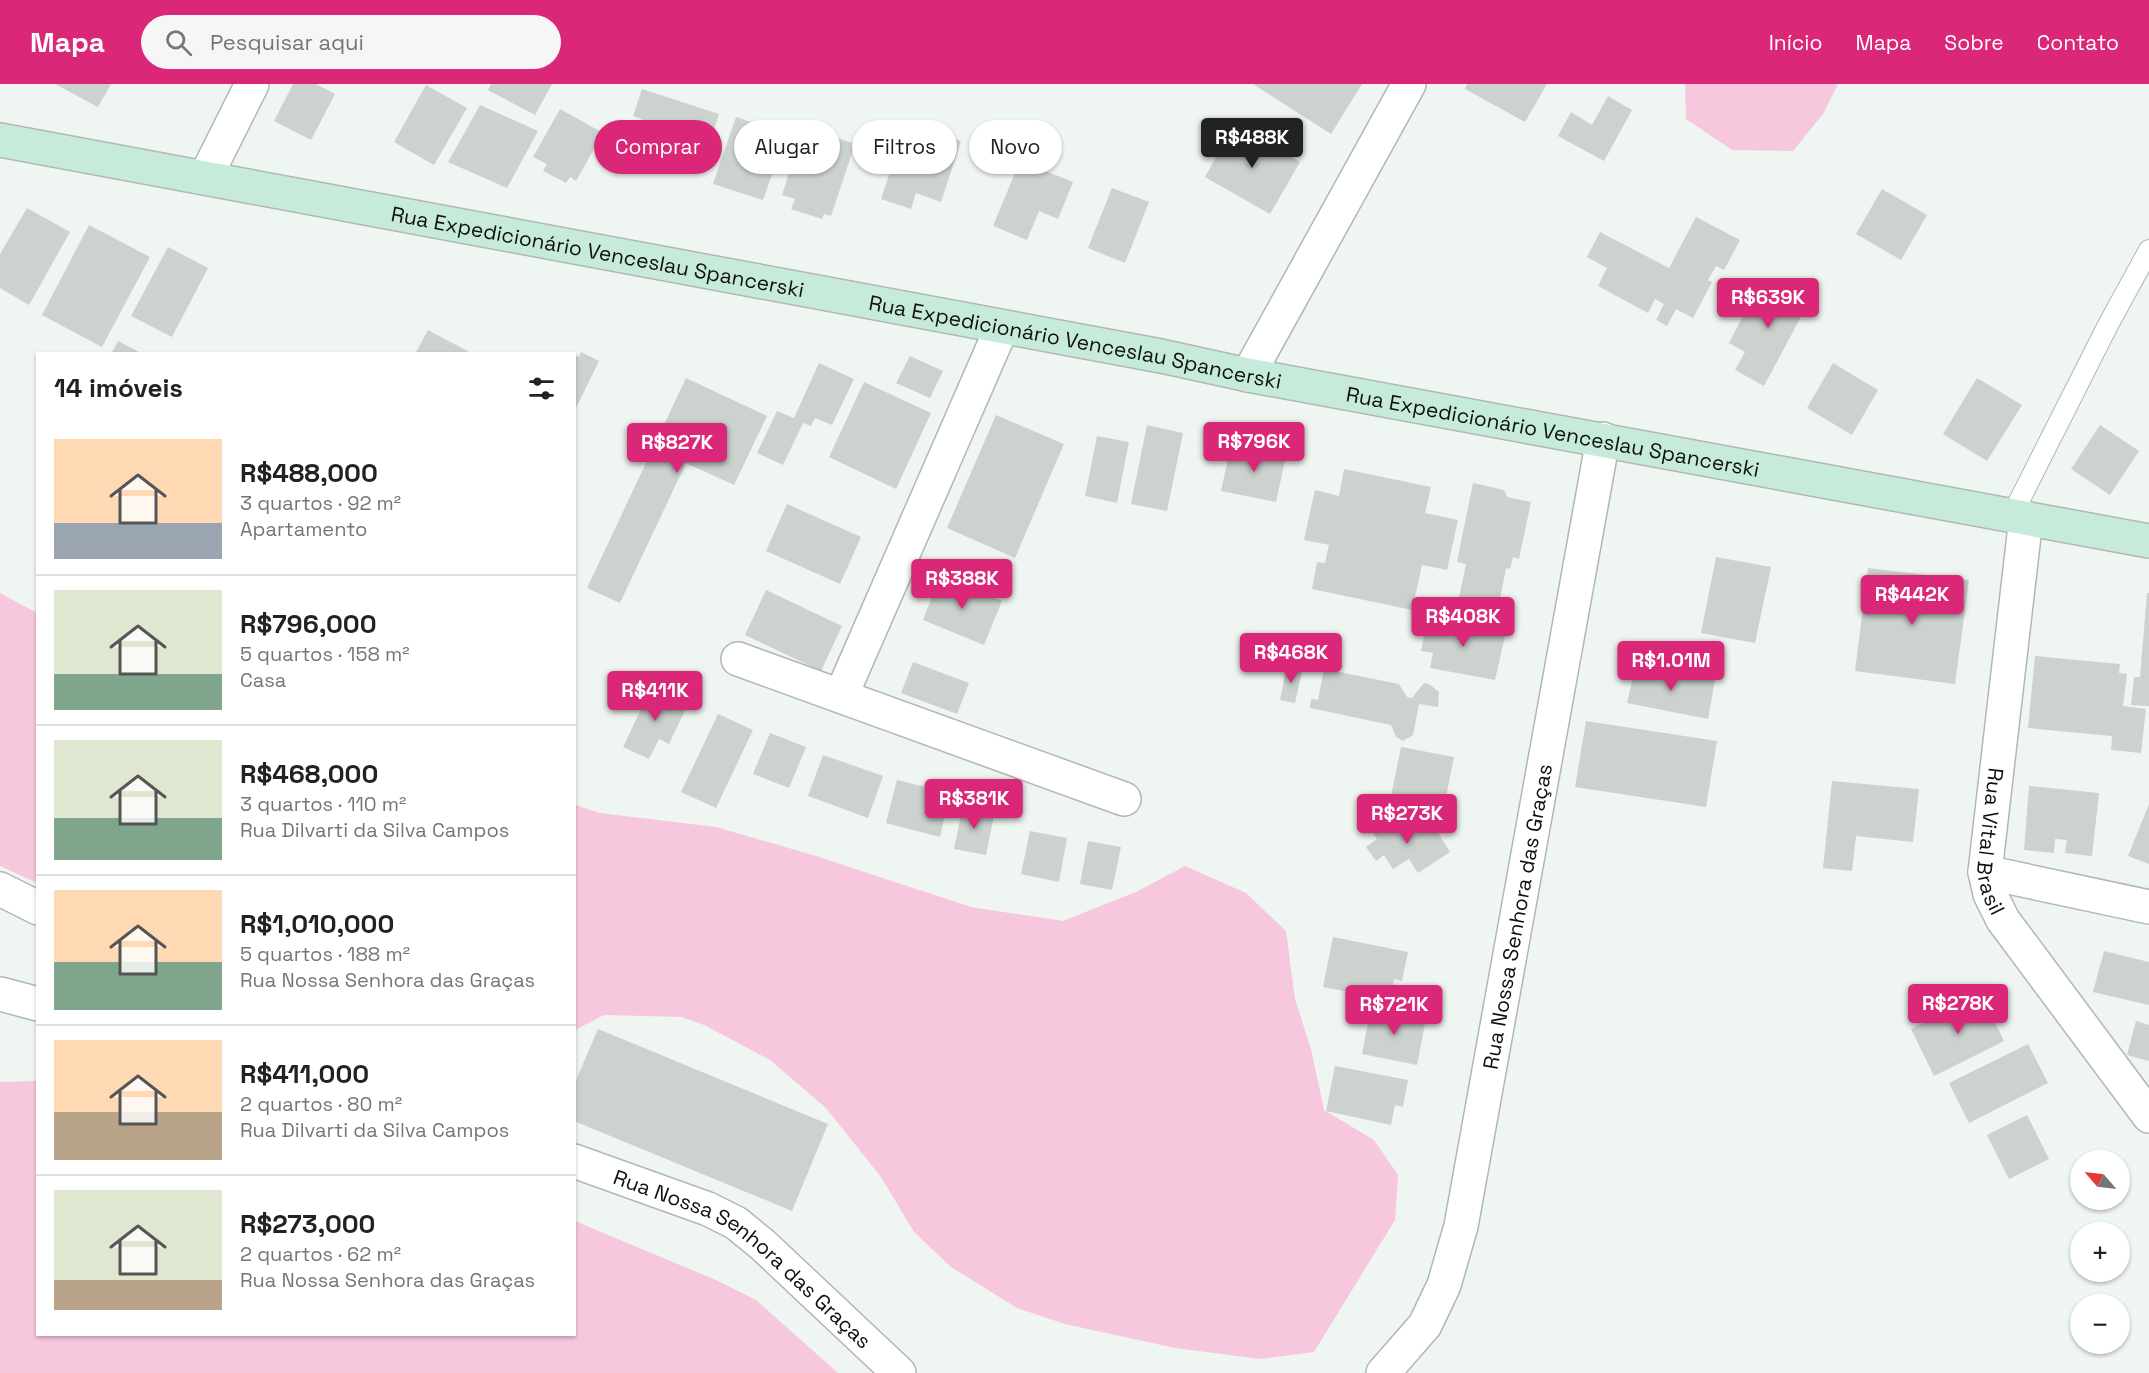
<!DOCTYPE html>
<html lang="pt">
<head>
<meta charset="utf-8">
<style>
	body { margin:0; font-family:"Space Grotesk",sans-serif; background:#f6f6f6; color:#222; height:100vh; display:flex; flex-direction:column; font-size:22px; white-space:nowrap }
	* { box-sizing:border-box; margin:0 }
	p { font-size:20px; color:#767676 }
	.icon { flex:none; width:33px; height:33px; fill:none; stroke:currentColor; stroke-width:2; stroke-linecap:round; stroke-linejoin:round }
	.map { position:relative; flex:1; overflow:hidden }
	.drawer { position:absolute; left:36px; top:268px; width:540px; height:984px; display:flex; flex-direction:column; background:#fff; border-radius:0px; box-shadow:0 2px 4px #0004 }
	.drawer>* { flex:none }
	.hud { position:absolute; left:594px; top:36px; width:570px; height:54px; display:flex; gap:12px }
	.needle { width:39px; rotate:298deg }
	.fabs { position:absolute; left:2070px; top:1066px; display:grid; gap:12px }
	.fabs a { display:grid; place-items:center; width:60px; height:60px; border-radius:50%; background:#fff; box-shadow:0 2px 4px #0004; font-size:30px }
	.price { position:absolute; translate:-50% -51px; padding:0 14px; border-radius:6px; background:#db2777; color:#fff; font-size:20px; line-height:39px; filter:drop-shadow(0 2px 3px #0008) }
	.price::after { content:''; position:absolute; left:50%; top:36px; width:18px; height:14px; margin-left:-9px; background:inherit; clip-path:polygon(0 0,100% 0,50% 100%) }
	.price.on { background:#222; color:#fff }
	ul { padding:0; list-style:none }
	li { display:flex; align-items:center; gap:18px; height:150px; padding:0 18px }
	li+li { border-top:2px solid #e0e0e0 }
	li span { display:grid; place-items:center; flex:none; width:168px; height:120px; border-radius:0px; color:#555 }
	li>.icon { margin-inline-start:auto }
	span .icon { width:72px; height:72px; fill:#fffc; stroke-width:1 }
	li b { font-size:26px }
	h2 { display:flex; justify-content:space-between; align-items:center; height:72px; padding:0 18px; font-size:26px }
	.chip { padding:0 21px; border-radius:27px; background:#fff; box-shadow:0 2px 4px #0004; font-size:21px; line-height:54px }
	.chip.on { background:#db2777; color:#fff }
	header { display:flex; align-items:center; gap:36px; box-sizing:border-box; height:84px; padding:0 30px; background:#db2777; color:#fff }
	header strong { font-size:28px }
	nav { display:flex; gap:33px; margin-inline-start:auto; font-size:21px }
	.search { width:420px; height:54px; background:#f6f6f6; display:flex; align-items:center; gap:15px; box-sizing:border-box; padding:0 21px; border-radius:33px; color:#767676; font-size:22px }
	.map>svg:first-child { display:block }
	.green { fill:#f7c7de }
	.building { fill:#ccd3cf }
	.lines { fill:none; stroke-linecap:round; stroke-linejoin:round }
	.lane-casing { stroke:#b1b8b4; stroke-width:22 }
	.street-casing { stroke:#b1b8b4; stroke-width:36 }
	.secondary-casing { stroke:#b1b8b4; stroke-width:36 }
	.lane { stroke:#fff; stroke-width:20 }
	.street { stroke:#fff; stroke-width:33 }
	.secondary { stroke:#c7ebda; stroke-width:33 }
	.labels { text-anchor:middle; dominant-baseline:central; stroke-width:6; stroke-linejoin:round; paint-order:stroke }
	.street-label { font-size:21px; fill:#0f1110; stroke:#fff }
</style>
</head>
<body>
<header>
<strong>Mapa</strong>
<div class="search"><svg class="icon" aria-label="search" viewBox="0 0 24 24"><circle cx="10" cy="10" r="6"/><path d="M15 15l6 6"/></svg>Pesquisar aqui</div>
<nav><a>Início</a><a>Mapa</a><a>Sobre</a><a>Contato</a></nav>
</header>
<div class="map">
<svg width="2149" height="1289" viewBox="0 0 2149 1289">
	<rect width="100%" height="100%" fill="#eff5f1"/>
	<g class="green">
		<polygon points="1685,0 1838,0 1823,30 1793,67 1732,66 1686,35"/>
		<polygon points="0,509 37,529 37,799 0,782"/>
		<polygon points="575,721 600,729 716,743 816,772 971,823 1063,837 1136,808 1185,782 1246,809 1286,847 1295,915 1311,965 1324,1026 1374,1056 1398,1091 1395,1136 1314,1268 1261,1275 1175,1264 1065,1240 1017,1224 951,1183 914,1148 881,1093 826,1024 770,976 704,941 682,933 604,931 575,946"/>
		<polygon points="37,997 38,1251 574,1251 575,1137 718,1197 756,1216 838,1289 0,1289 0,998"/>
	</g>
	<g class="building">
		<polygon points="55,0 111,0 98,23"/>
		<polygon points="293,0 316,0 335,10 311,56 274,37"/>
		<polygon points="491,0 552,0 535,31 488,6"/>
		<polygon points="1253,0 1362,0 1331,50"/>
		<polygon points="1467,0 1547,0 1525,38 1465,5"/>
		<polygon points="426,1 467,24 434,81 394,58"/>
		<polygon points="642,5 719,30 700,88 647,70 657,41 633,32"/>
		<polygon points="1608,12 1632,26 1604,77 1558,52 1571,28 1592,41"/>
		<polygon points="480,21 538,47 507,104 448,78"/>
		<polygon points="560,25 603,49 576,97 570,93 566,99 543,87 547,80 533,73"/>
		<polygon points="736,33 786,50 763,116 713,100"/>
		<polygon points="1234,41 1300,78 1270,130 1205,93"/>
		<polygon points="916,42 961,57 941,118 916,109 911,125 881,115 891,85 901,88"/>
		<polygon points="804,43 855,60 831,132 824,130 822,135 791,125 795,115 782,111"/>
		<polygon points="1020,77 1073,98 1058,135 1039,127 1027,156 993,142"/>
		<polygon points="1112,104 1149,118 1125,179 1088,164"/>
		<polygon points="1882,105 1927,131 1901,176 1856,150"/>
		<polygon points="27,124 70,148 29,221 0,204 0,170"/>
		<polygon points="1696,133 1740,156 1724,186 1716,182 1708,196 1712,198 1693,234 1676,225 1667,242 1656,236 1664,220 1655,215 1648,229 1598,202 1607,184 1587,173 1600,148 1669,184"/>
		<polygon points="89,141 150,173 102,263 42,231"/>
		<polygon points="168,163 208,184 172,253 131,232"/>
		<polygon points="1774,195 1811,214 1764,302 1735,286 1745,268 1729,259 1760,199 1770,204"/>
		<polygon points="428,246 473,270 415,270"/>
		<polygon points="118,257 143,270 111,270"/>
		<polygon points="581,268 599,277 574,328 574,271 579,273"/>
		<polygon points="910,272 943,287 930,314 896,299"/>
		<polygon points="819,279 854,295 832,341 815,334 811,342 803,339 783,381 757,369 777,327 794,334"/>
		<polygon points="1833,279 1878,306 1852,351 1807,324"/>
		<polygon points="686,294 767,332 734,401 686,379 620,519 587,504"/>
		<polygon points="1977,294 2022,321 1987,377 1943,350"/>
		<polygon points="864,298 931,329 896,405 829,373"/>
		<polygon points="996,331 1064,360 1015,474 947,444"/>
		<polygon points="1147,341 1183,349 1167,427 1131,420"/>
		<polygon points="2100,341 2139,367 2110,411 2071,385"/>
		<polygon points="1097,352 1129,358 1117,419 1085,412"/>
		<polygon points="1231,361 1286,372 1276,418 1221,407"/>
		<polygon points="1344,385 1431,403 1425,429 1458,436 1447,486 1422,481 1412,526 1312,505 1317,478 1325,479 1329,461 1304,456 1315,406 1339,412"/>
		<polygon points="1473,399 1504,406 1507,413 1531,418 1519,475 1513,473 1510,485 1506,484 1497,531 1457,523 1466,480 1457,478"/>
		<polygon points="787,420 861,453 840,500 766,467"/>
		<polygon points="1716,473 1771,483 1755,559 1701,549"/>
		<polygon points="1868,484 1969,496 1955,600 1855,587"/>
		<polygon points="940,492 1002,517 984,561 923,536"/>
		<polygon points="766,506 842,542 821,587 745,551"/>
		<polygon points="2147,509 2149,509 2149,622 2131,621 2134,593 2140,593"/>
		<polygon points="1428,532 1506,548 1495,596 1430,584 1433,569 1421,567"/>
		<polygon points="2035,572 2120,580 2119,589 2127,590 2123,622 2146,625 2141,669 2111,666 2112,652 2028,644"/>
		<polygon points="913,578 969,599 957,630 901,609"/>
		<polygon points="1636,580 1715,596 1708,635 1627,619"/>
		<polygon points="1287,581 1303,584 1295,619 1280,616"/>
		<polygon points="1324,585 1399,600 1407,613 1412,614 1424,599 1429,600 1439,608 1438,623 1419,620 1413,651 1403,657 1396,653 1391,641 1310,624 1311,615 1318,616"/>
		<polygon points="652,602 688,620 669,660 659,655 649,675 623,663"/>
		<polygon points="718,630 753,646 716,724 681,708"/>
		<polygon points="1586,637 1717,657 1706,723 1575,703"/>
		<polygon points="770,649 806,663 789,704 753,690"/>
		<polygon points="1401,663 1454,673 1443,728 1390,717"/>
		<polygon points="823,671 883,692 868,734 808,712"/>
		<polygon points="897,696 950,709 940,753 886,739"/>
		<polygon points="1832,697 1919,705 1913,758 1856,752 1852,787 1823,784"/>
		<polygon points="2029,702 2099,709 2092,772 2065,769 2067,756 2055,755 2054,769 2024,766"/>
		<polygon points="2149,720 2149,780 2128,772"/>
		<polygon points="963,721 995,727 986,771 954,765"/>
		<polygon points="1381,733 1390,746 1407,735 1417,750 1432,739 1450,768 1418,789 1409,775 1393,785 1384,771 1376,777 1366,763 1377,755 1368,742"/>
		<polygon points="1030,747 1067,754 1059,798 1021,790"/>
		<polygon points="1088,757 1121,763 1112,806 1080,800"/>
		<polygon points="1333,853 1408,868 1402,897 1394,895 1391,916 1323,903"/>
		<polygon points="2104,867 2149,878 2149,921 2093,908"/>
		<polygon points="1981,910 2004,957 1934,992 1911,945"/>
		<polygon points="1371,923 1426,934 1417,981 1362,970"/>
		<polygon points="2136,937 2149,941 2149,977 2127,971"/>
		<polygon points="598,945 828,1040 792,1127 574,1037 574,1001"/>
		<polygon points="2028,960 2048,999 1969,1039 1949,999"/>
		<polygon points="1335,982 1408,996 1403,1023 1395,1021 1391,1041 1326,1027"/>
		<polygon points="2027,1031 2049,1075 2009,1095 1987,1051"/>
	</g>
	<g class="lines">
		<g class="lane-casing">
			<polyline id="lane" points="2012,431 2108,241 2149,166"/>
		</g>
		<g class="street-casing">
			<g id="street">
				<polyline points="205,94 252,0"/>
				<polyline points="1248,291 1409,0"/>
				<path id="s1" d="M2026,434L1985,788L1990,810L2003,836L2149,1032"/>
				<polyline points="738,575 1124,715"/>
				<polyline points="841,612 1002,243"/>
				<polyline points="1985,788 2149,823"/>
				<polyline points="0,805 38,824"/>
				<polyline points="0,910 38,920"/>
				<path id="s2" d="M574,1077L708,1125L736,1139L763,1161L899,1289"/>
				<path id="s3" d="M1383,1289L1425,1241L1444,1201L1461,1142L1603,355"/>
			</g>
		</g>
		<g class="secondary-casing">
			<g id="secondary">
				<path id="s4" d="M0,56L1161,272L1248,291L2149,457"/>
			</g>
		</g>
		<use href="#lane" class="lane"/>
		<use href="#street" class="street"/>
		<use href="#secondary" class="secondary"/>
	</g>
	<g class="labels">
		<g class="street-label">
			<text stroke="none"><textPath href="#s4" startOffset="608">Rua Expedicionário Venceslau Spancerski</textPath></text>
			<text stroke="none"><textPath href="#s4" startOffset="1094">Rua Expedicionário Venceslau Spancerski</textPath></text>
			<text stroke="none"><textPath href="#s4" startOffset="1580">Rua Expedicionário Venceslau Spancerski</textPath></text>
			<text stroke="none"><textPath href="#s1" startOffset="326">Rua Vital Brasil</textPath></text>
			<text stroke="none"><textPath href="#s3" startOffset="484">Rua Nossa Senhora das Graças</textPath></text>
			<text stroke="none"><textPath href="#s2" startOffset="198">Rua Nossa Senhora das Graças</textPath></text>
		</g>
	</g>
</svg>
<div class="fabs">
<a><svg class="needle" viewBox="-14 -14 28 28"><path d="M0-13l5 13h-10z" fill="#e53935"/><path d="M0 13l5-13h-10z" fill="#767676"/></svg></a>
<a>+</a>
<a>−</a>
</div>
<b class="price on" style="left:1252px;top:85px">R$488K</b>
<b class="price" style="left:1768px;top:245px">R$639K</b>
<b class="price" style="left:1254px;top:389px">R$796K</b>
<b class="price" style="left:677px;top:390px">R$827K</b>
<b class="price" style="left:962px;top:526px">R$388K</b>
<b class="price" style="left:1912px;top:542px">R$442K</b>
<b class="price" style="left:1463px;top:564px">R$408K</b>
<b class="price" style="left:1291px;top:600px">R$468K</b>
<b class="price" style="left:1671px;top:608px">R$1.01M</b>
<b class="price" style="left:655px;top:638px">R$411K</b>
<b class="price" style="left:974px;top:746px">R$381K</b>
<b class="price" style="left:1407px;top:761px">R$273K</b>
<b class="price" style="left:1958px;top:951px">R$278K</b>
<b class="price" style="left:1394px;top:952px">R$721K</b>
<div class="hud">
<a class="chip on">Comprar</a>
<a class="chip">Alugar</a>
<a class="chip">Filtros</a>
<a class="chip">Novo</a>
</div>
<section class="drawer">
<h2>14 imóveis<svg class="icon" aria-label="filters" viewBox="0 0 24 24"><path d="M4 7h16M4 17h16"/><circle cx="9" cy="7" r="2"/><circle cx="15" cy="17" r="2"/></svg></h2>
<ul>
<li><span style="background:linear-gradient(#ffd9b3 70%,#9aa5b1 0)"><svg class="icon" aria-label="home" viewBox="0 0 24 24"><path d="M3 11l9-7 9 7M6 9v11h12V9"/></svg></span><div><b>R$488,000</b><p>3 quartos · 92 m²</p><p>Apartamento</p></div></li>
<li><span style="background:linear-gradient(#dfe7d0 70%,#7fa58c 0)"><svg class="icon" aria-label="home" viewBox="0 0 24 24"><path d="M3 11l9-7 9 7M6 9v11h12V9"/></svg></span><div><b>R$796,000</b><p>5 quartos · 158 m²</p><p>Casa</p></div></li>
<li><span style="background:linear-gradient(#dfe7d0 65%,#7fa58c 0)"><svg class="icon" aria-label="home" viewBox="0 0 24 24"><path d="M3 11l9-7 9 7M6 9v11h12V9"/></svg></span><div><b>R$468,000</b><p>3 quartos · 110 m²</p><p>Rua Dilvarti da Silva Campos</p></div></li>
<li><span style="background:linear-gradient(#ffd9b3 60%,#7fa58c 0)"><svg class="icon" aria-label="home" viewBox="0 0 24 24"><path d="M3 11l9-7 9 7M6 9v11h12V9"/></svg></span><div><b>R$1,010,000</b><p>5 quartos · 188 m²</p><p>Rua Nossa Senhora das Graças</p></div></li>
<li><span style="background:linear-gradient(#ffd9b3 60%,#b9a48a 0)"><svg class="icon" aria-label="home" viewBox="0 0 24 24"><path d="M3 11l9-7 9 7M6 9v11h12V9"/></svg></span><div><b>R$411,000</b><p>2 quartos · 80 m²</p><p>Rua Dilvarti da Silva Campos</p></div></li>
<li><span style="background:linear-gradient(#dfe7d0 75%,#b9a48a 0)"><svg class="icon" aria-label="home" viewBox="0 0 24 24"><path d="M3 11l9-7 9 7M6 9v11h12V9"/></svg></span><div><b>R$273,000</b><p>2 quartos · 62 m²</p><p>Rua Nossa Senhora das Graças</p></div></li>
</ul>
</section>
</div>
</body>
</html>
